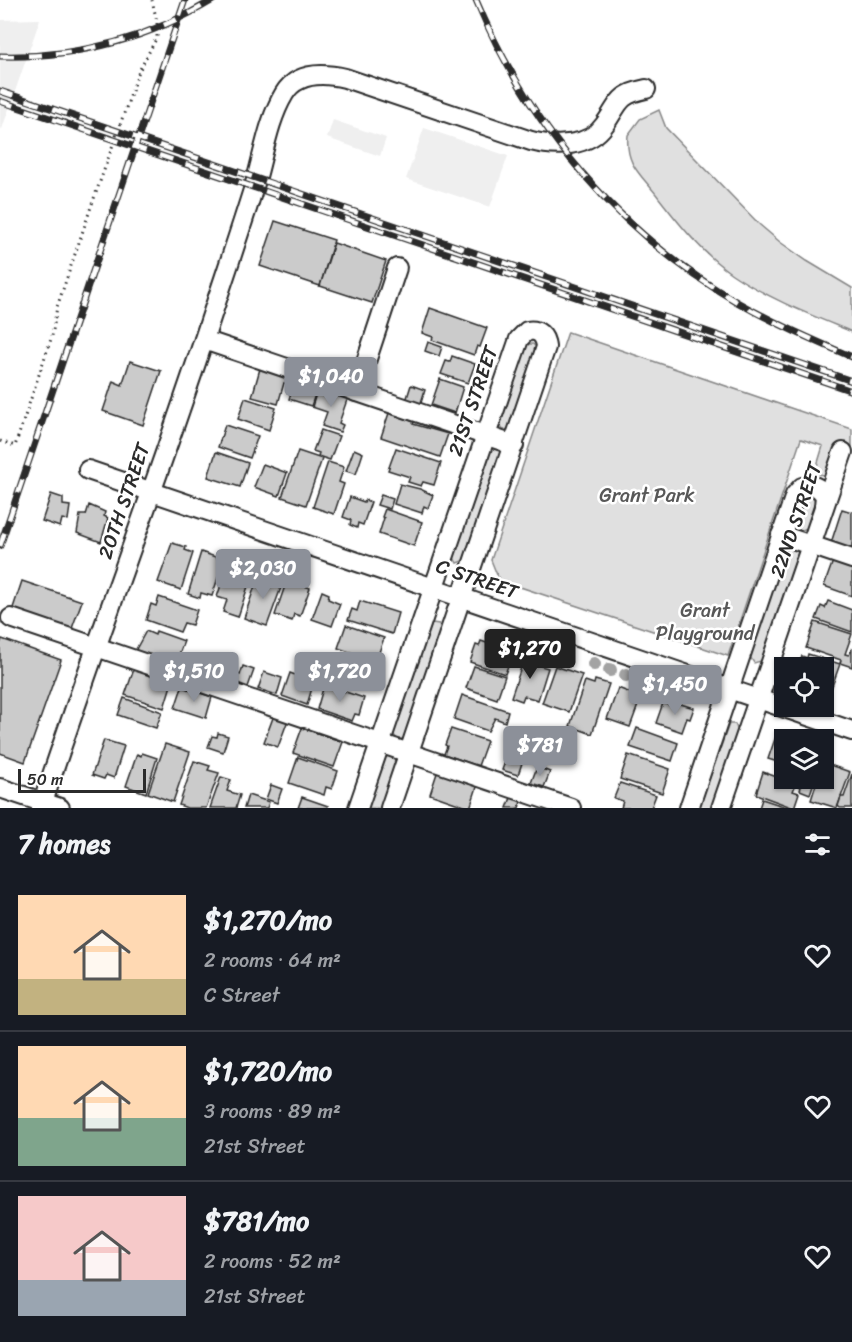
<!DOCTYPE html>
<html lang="en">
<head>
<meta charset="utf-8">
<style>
	body { margin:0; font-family:Sriracha,sans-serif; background:#20242c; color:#f1f3f6; height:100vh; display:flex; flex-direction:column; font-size:22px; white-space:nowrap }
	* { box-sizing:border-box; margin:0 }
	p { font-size:20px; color:#9ea1a6 }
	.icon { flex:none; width:33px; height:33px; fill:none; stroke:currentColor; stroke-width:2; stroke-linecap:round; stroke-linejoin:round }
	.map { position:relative; height:808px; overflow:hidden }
	.side { display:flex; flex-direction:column; background:#171b24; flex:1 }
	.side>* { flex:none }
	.tools { position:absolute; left:774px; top:657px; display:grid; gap:12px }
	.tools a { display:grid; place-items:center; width:60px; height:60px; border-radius:0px; background:#171b24; box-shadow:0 2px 4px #0004; font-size:30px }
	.scale { position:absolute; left:18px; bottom:15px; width:128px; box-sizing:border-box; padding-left:6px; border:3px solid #2b2b2b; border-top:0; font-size:16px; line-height:21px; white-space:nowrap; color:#2b2b2b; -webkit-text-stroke:4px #fff; paint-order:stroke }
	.price { position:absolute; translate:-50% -51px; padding:0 14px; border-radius:6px; background:#8c9099; color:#fff; font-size:20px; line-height:39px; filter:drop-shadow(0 2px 3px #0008) }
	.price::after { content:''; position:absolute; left:50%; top:36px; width:18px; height:14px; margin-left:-9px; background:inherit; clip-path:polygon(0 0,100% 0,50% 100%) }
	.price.active { background:#222; color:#fff }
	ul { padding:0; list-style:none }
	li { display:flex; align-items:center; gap:18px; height:150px; padding:0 18px }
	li+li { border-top:2px solid #363941 }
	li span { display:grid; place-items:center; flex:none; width:168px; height:120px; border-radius:0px; color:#555 }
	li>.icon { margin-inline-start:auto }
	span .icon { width:72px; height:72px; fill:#fffc; stroke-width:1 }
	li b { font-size:26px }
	h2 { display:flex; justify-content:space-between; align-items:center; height:72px; padding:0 18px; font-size:26px }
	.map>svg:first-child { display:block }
	.built { fill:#efefef }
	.green { fill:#e0e0e0; stroke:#868686; stroke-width:1.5 }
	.building { fill:#cbcbcb; stroke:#2b2b2b; stroke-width:1.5 }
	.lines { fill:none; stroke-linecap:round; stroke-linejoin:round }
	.minor-casing { stroke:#2b2b2b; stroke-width:22 }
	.path { stroke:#2b2b2b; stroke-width:3; stroke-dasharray:1.5 4.5; stroke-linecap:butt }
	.minor { stroke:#fff; stroke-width:18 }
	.rail-casing { stroke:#2b2b2b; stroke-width:7 }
	.rail { stroke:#fff; stroke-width:4.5; stroke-dasharray:14; stroke-linecap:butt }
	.tree { fill:#a3a3a3 }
	.labels { text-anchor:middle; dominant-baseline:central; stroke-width:5; stroke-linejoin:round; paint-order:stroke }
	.street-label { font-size:20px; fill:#2b2b2b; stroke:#fff }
	.park-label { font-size:20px; fill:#585858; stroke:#fff }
</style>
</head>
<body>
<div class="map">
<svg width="852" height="808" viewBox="0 0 852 808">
	<rect width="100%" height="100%" fill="#fff"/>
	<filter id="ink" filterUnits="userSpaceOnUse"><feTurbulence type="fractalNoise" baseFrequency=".0167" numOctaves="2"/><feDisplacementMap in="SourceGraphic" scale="12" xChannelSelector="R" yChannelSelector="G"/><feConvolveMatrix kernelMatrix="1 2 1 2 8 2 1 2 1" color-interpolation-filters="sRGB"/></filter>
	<g filter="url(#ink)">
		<g class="built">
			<polygon points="40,19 2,129 0,128 0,20"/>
			<polygon points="333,120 386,138 380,156 327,138"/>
			<polygon points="424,128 508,156 490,207 406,179"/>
		</g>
		<g class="green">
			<path d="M659,110L666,128L760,225L780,242L807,261L852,288V332C811,315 769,299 732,274C703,254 680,225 659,198C642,175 625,166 628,135L640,119Z"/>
			<polygon points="568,332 852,429 852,449 837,444 827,472 824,475 818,474 816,469 823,446 801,439 728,656 499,580 491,560"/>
			<polygon points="527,344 533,344 537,348 509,429 503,430 499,424"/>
			<polygon points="494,445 501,449 502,453 465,560 457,563 453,556 491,447"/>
			<polygon points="808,496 814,498 815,503 807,528 800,531 795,525 803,500"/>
			<polygon points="791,547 798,550 798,554 761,661 754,663 750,657 786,550"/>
			<polygon points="432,623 439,624 441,630 405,738 398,740 393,734"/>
			<polygon points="729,724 735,724 738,731 711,808 699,808"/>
			<polygon points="388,756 395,759 396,763 380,808 367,808 385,758"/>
		</g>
		<g class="building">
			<polygon points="275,221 334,240 320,286 260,266"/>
			<polygon points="334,243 386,261 372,303 320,286"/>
			<polygon points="430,308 487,328 480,347 477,346 474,355 432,340 433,337 422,333"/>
			<polygon points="428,342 442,347 439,356 425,351"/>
			<polygon points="452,356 475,364 468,383 441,374 446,361 450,362"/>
			<polygon points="130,361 161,371 143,425 103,411 113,381 122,385"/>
			<polygon points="261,365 294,374 291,385 284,383 278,404 252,397"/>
			<polygon points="440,379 463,387 455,413 431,405"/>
			<polygon points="295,381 317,389 311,406 289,399"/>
			<polygon points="411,385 425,390 420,406 406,401"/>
			<polygon points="318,387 348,397 339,423 343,425 340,432 322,426 327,412 312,407"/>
			<polygon points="245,398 276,408 269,430 238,419"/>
			<polygon points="389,413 404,418 414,422 413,424 448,434 440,457 381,437"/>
			<polygon points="225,425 258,436 250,458 218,447"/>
			<polygon points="321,430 339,436 330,460 318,456 319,453 313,451"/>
			<polygon points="396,448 441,463 434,485 423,482 421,486 408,482 410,477 388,470"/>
			<polygon points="354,449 363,453 356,474 346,471"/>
			<polygon points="298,451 322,459 306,505 282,497"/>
			<polygon points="216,452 248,463 240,487 208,477"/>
			<polygon points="328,462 344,467 339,482 344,484 334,514 313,507"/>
			<polygon points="263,464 287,473 279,496 254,487"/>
			<polygon points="400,484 420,489 433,495 428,508 424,506 422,513 394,504"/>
			<polygon points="51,494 63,498 63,505 70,506 68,520 62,519 60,527 42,521"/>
			<polygon points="381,495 393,499 390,509 377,505"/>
			<polygon points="350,497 364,502 365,500 371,502 363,525 358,523 357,528 350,525 351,520 343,517"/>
			<polygon points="89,505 105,512 104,516 108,518 101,542 77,533 80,515 86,515"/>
			<polygon points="385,509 422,522 414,546 379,534 384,518 382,517"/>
			<polygon points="842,509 852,512 852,550 831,543"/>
			<polygon points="172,543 186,547 185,550 193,553 181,590 158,582"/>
			<polygon points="201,552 224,560 212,596 201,593 200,598 188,594"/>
			<polygon points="229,561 253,571 238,617 223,612 227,600 217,597"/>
			<polygon points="833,561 852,568 852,596 824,586"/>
			<polygon points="259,574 283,582 267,626 244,618"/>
			<polygon points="287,580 310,588 300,616 294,614 292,621 275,615"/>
			<polygon points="22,581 82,601 71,631 12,611"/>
			<polygon points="322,591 329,594 328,599 340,604 332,626 312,619"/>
			<polygon points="159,597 197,610 192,625 184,623 180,632 146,620 151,604 156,606"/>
			<polygon points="360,601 398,613 392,634 348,620 352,609 357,611"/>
			<polygon points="828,601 852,610 852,632 816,619 821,606 825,608"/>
			<polygon points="815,622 852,634 845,654 849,655 852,648 852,667 840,663 841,660 806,648"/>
			<polygon points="346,625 384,638 376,661 338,648"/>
			<polygon points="146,631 155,635 156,631 184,641 175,665 135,651"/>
			<polygon points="2,639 61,660 25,762 0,753 0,644"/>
			<polygon points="481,641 513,652 505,674 470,662 476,645 479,646"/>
			<polygon points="335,654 374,667 366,690 327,678"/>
			<polygon points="808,654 840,664 831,689 824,687 824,668 798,668 802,656 807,658"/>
			<polygon points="525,656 542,661 541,666 548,668 538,700 524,696 522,701 511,697"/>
			<polygon points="243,666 254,670 248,687 232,681 235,673 240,675"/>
			<polygon points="474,666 505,676 497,699 466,688"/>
			<polygon points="555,666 582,675 569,712 542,703"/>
			<polygon points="134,669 172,682 164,708 125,695"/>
			<polygon points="264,672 282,678 277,695 258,689"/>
			<polygon points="290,673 303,678 301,684 312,688 307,705 282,696"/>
			<polygon points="595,680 609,684 592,734 570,726 585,681 594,684"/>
			<polygon points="324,685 364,698 359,715 355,714 352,721 317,709"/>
			<polygon points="182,687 212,697 206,718 175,708"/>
			<polygon points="618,688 641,697 630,727 607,719"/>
			<polygon points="462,695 508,711 505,722 495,718 488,731 454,719"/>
			<polygon points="124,698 162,712 156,728 118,715"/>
			<polygon points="674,702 694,708 690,719 687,718 682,732 656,723 663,703 673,706"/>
			<polygon points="274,715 288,720 278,747 264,742"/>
			<polygon points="302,728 343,742 334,767 293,753"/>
			<polygon points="637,728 678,743 672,761 630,747"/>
			<polygon points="451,729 487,741 478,766 444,754 447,746 445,745"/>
			<polygon points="218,733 228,736 223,752 208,747 212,736 217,737"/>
			<polygon points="776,736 786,740 784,764 768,759"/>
			<polygon points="104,740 124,746 114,778 106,775 104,779 92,775"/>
			<polygon points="165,744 190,752 173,802 148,793"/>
			<polygon points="511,746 526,751 518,775 502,770"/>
			<polygon points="142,753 157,758 146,793 126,786 137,754 141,756"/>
			<polygon points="628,755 670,769 662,793 620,779"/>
			<polygon points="298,757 338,771 332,789 326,787 324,795 289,783"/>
			<polygon points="194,761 210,766 208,770 219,773 206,808 187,808 179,805"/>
			<polygon points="824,763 850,772 837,808 811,800 818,778 824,778"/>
			<polygon points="537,767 550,772 544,787 531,783"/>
			<polygon points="438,770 478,784 470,808 430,794"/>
			<polygon points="763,772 796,784 793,791 799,793 794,808 756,794"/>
			<polygon points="852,774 852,808 840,808 838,806 841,797 844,797"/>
			<polygon points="221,777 231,780 227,791 240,795 236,808 210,808"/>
			<polygon points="799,778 814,782 810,794 800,790 801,787 797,785"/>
			<polygon points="620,783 656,795 651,808 621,808 623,801 614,798"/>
			<polygon points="271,785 282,789 277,803 266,799"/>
			<polygon points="248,795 269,802 267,808 244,808"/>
			<polygon points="512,795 522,798 519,808 507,808"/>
			<polygon points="302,797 328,806 327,808 298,808"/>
			<polygon points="762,799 789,808 759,808"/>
		</g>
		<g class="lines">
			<g class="minor-casing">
				<g id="minor">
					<polyline points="204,340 514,445"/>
					<polyline points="356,392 397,268"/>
					<polyline points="88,470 852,731"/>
					<polyline points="781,535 852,559"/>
					<polyline points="11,618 571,808"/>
					<polyline points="0,788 60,808"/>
					<path d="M41,808C94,647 155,488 208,327C224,278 241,229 256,180C264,152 269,119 284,94C297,72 323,73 345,78L531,141C555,147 589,148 605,124C620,103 617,95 646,89"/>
					<path d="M358,808L519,339L527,331C538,329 545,335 546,347L390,808"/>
					<path d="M689,808L795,495L802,487C813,484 819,486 825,496L824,506"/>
					<polyline points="721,808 843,452"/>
				</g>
			</g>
			<polyline class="path" points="0,441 15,446 52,336 57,307 91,207 139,71 157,37 157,22 152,0"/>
			<use href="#minor" class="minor"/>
			<g class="rail-casing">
				<g id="rail">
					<path d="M476,0C529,126 618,233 737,302C774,323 813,340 852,357"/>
					<path d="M0,56C75,58 148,39 213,0"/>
					<polyline points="0,91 852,381"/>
					<polyline points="0,101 852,391"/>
					<polyline points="0,546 185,0"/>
				</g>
			</g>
			<use href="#rail" class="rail"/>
		</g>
		<g class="tree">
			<circle cx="594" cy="664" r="7"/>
			<circle cx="610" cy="670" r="7"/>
			<circle cx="626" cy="675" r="7"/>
			<circle cx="642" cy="681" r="7"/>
		</g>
	</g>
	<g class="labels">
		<g class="street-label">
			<text transform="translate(473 401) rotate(-71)">21ST STREET</text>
			<text transform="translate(124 501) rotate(-71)">20TH STREET</text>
			<text transform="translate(796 520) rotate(-71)">22ND STREET</text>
			<text transform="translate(477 579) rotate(19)">C STREET</text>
		</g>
		<g class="park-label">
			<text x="647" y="495">Grant Park</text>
			<text x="705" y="610">Grant<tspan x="705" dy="23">Playground</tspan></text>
		</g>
	</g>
</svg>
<div class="tools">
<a><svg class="icon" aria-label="locate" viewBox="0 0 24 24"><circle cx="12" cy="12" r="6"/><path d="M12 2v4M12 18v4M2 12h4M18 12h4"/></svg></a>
<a><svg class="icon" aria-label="layers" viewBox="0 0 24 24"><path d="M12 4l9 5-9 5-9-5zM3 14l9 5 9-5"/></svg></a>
</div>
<div class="scale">50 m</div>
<b class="price" style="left:331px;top:408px">$1,040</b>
<b class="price" style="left:263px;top:600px">$2,030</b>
<b class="price active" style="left:530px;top:680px">$1,270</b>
<b class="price" style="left:194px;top:703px">$1,510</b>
<b class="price" style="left:340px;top:703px">$1,720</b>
<b class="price" style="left:675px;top:716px">$1,450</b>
<b class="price" style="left:540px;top:777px">$781</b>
</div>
<section class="side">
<h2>7 homes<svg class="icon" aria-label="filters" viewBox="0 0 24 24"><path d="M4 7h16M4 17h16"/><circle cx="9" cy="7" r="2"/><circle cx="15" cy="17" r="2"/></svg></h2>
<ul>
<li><span style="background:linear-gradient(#ffd9b3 70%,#c2b280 0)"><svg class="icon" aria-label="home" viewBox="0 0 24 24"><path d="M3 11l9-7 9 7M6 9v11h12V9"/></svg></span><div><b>$1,270/mo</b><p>2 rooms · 64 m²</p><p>C Street</p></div><svg class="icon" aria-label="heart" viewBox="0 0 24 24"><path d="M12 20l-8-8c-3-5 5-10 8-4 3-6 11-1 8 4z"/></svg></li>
<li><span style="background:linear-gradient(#ffd9b3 60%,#7fa58c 0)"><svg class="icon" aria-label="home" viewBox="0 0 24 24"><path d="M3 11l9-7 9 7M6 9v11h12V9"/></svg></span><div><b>$1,720/mo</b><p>3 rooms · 89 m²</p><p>21st Street</p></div><svg class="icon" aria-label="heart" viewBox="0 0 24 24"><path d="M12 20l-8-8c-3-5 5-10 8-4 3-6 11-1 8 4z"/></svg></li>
<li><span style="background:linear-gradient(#f6c9c9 70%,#9aa5b1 0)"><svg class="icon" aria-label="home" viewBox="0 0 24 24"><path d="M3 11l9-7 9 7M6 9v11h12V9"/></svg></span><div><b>$781/mo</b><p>2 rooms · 52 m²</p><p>21st Street</p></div><svg class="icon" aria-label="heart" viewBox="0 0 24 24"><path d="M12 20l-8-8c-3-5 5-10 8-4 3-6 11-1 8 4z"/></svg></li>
</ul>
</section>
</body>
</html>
